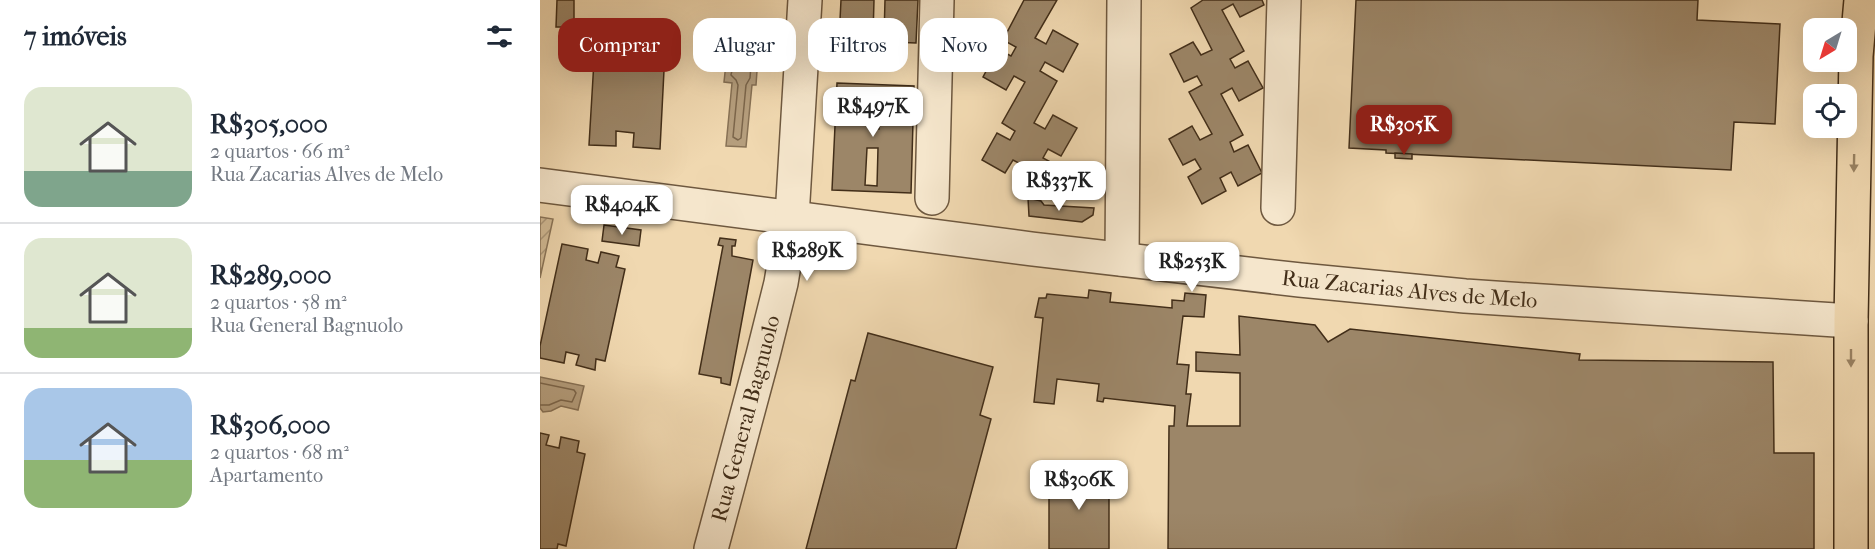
<!DOCTYPE html>
<html lang="pt">
<head>
<meta charset="utf-8">
<style>
	body { margin:0; font-family:"IM FELL French Canon",serif; background:#f6f6f7; color:#1f2937; height:100vh; display:flex; flex-direction:column; font-size:22px; white-space:nowrap }
	* { box-sizing:border-box; margin:0 }
	p { font-size:20px; color:#747a83 }
	.icon { flex:none; width:33px; height:33px; fill:none; stroke:currentColor; stroke-width:2; stroke-linecap:round; stroke-linejoin:round }
	.map { position:relative; flex:1; overflow:hidden }
	.panel { display:flex; flex-direction:column; background:#fff; width:540px }
	.panel>* { flex:none }
	.banner { position:absolute; left:18px; top:18px; width:570px; height:54px; display:flex; gap:12px }
	.needle { width:39px; rotate:218deg }
	.buttons { position:absolute; left:1263px; top:18px; display:grid; gap:12px }
	.buttons a { display:grid; place-items:center; width:54px; height:54px; border-radius:12px; background:#fff; box-shadow:0 6px 24px #0002; font-size:30px }
	.price { position:absolute; translate:-50% -51px; padding:0 14px; border-radius:12px; background:#fff; color:#222; font-size:20px; line-height:39px; filter:drop-shadow(0 2px 3px #0008) }
	.price::after { content:''; position:absolute; left:50%; top:36px; width:18px; height:14px; margin-left:-9px; background:inherit; clip-path:polygon(0 0,100% 0,50% 100%) }
	.price.active { background:#8f2418; color:#fff }
	ul { padding:0; list-style:none }
	li { display:flex; align-items:center; gap:18px; height:150px; padding:0 24px }
	li+li { border-top:2px solid #e0e1e3 }
	li span { display:grid; place-items:center; flex:none; width:168px; height:120px; border-radius:18px; color:#555 }
	li>.icon { margin-inline-start:auto }
	span .icon { width:72px; height:72px; fill:#fffc; stroke-width:1 }
	li b { font-size:26px }
	h2 { display:flex; justify-content:space-between; align-items:center; height:72px; padding:0 24px; font-size:26px }
	.pill { padding:0 21px; border-radius:18px; background:#fff; box-shadow:0 6px 24px #0002; font-size:21px; line-height:54px }
	.pill.active { background:#8f2418; color:#fff }
	main { display:flex; flex:1; min-height:0 }
	.map>svg:first-child { display:block }
	.garden { fill:url(#garden-furrows); stroke:#8a7458; stroke-width:1.5 }
	.water { fill:#b59e7d; stroke:#877155; stroke-width:1.5 }
	.lines { fill:none; stroke-linecap:round; stroke-linejoin:round }
	.shore { stroke:#7c664b; stroke-width:1.5 }
	.building { fill:#9c8668; stroke:#422e19; stroke-width:1.5; fill-rule:evenodd }
	.street-casing { stroke:#6e583f; stroke-width:36 }
	.highway-casing { stroke:#422e19; stroke-width:36 }
	.street { stroke:#f5e6cc; stroke-width:33 }
	.highway { stroke:#f0d8b0; stroke-width:33 }
	.oneway { fill:#998364 }
	.labels { text-anchor:middle; dominant-baseline:central; stroke-width:4.5; stroke-linejoin:round; paint-order:stroke }
	.street-label { font-size:22px; fill:#422e19; stroke:#f5e6cc }
</style>
</head>
<body>
<main>
<section class="panel">
<h2>7 imóveis<svg class="icon" aria-label="filters" viewBox="0 0 24 24"><path d="M4 7h16M4 17h16"/><circle cx="9" cy="7" r="2"/><circle cx="15" cy="17" r="2"/></svg></h2>
<ul>
<li><span style="background:linear-gradient(#dfe7d0 70%,#7fa58c 0)"><svg class="icon" aria-label="home" viewBox="0 0 24 24"><path d="M3 11l9-7 9 7M6 9v11h12V9"/></svg></span><div><b>R$305,000</b><p>2 quartos · 66 m²</p><p>Rua Zacarias Alves de Melo</p></div></li>
<li><span style="background:linear-gradient(#dfe7d0 75%,#8fb573 0)"><svg class="icon" aria-label="home" viewBox="0 0 24 24"><path d="M3 11l9-7 9 7M6 9v11h12V9"/></svg></span><div><b>R$289,000</b><p>2 quartos · 58 m²</p><p>Rua General Bagnuolo</p></div></li>
<li><span style="background:linear-gradient(#a9c7e8 60%,#8fb573 0)"><svg class="icon" aria-label="home" viewBox="0 0 24 24"><path d="M3 11l9-7 9 7M6 9v11h12V9"/></svg></span><div><b>R$306,000</b><p>2 quartos · 68 m²</p><p>Apartamento</p></div></li>
</ul>
</section>
<div class="map">
<svg width="1335" height="549" viewBox="0 0 1335 549">
	<defs>
		<pattern id="garden-furrows" width="10" height="10" patternUnits="userSpaceOnUse" patternTransform="scale(1.5)"><rect width="10" height="10" fill="#d2bb96"/><path d="M-1 1l2-2M0 10L10 0M9 11l2-2" fill="none" stroke="#ac987a"/></pattern>
	</defs>
	<rect width="100%" height="100%" fill="#f0d8b0"/>
	<filter id="stains"><feTurbulence type="fractalNoise" baseFrequency=".00333" numOctaves="4"/><feColorMatrix values="0 0 0 0 .2 0 0 0 0 .09 0 0 0 0 .02 0 0 0 .5 -.17"/></filter>
	<radialGradient id="worn" r=".72"><stop offset=".6" stop-color="#630" stop-opacity="0"/><stop offset="1" stop-color="#630" stop-opacity=".3"/></radialGradient>
	<polygon class="garden" points="0,217 13,219 0,278"/>
	<g class="water">
		<polygon points="187,54 218,57 216,85 212,85 206,147 186,146 192,83 184,82"/>
		<polygon points="0,377 44,386 38,410 21,406 11,411 3,412 0,408"/>
	</g>
	<g class="lines">
		<g class="shore">
			<polygon points="194,61 209,62 211,65 210,78 206,85 201,138 198,140 193,137 198,85 196,80 191,75"/>
			<polyline points="0,383 34,390 36,393 32,402 21,400 9,405 0,405"/>
		</g>
	</g>
	<g class="building">
		<polygon points="17,0 34,0 34,27 16,27"/>
		<polygon points="301,0 334,0 333,36 344,37 345,0 378,0 376,43 299,40"/>
		<polygon points="484,0 517,0 495,38 506,44 513,30 538,44 523,72 505,62 500,71 517,81 494,123 505,129 513,115 537,128 521,156 508,149 503,158 516,165 500,193 476,180 484,166 473,160 465,173 442,160 457,133 470,140 475,131 462,123 485,82 474,76 466,90 443,77 458,49 471,56 476,47 463,40"/>
		<polygon points="663,0 722,0 724,5 700,17 693,4 682,10 704,51 690,59 695,68 708,61 723,88 699,101 692,88 681,94 703,135 690,142 694,152 708,145 722,173 698,186 691,172 680,178 686,191 662,204 648,177 661,169 655,159 643,165 629,139 652,126 660,140 672,134 649,92 662,85 657,76 644,82 630,54 653,42 661,55 672,50 651,8"/>
		<polygon points="816,0 1158,0 1157,20 1240,24 1235,124 1194,122 1191,170 846,153 846,150 809,148"/>
		<polygon points="56,27 82,29 81,43 99,44 100,30 126,31 120,149 93,147 94,133 76,131 76,146 49,145"/>
		<path d="M297,83L374,86L371,193L292,190ZM330,90L340,91L339,129L329,128ZM327,148H338L337,186L325,185Z"/>
		<polygon points="855,153 872,154 872,159 855,158"/>
		<polygon points="488,198 501,201 504,205 554,208 553,215 542,222 489,216"/>
		<polygon points="64,225 101,230 99,246 62,241"/>
		<polygon points="180,238 196,240 195,246 192,246 192,256 213,260 190,385 181,383 181,378 159,374 183,246 178,245"/>
		<polygon points="22,244 48,249 46,260 58,263 61,252 79,256 76,267 85,269 65,361 56,359 55,370 36,365 39,355 26,352 24,363 0,358 0,346"/>
		<polygon points="549,290 571,293 570,302 632,308 632,300 644,301 645,293 666,295 664,317 643,316 637,364 649,365 646,394 651,394 647,426 700,426 700,373 656,371 656,352 700,355 699,316 775,325 788,342 810,329 1040,354 1039,360 1233,362 1234,453 1274,453 1274,549 628,549 629,426 634,426 635,406 564,398 563,402 557,401 559,384 517,379 514,404 494,402 503,318 495,317 499,298 506,298 507,294 548,298"/>
		<polygon points="328,333 453,367 440,415 451,419 416,549 266,549 311,380 315,381"/>
		<polygon points="0,433 9,435 6,445 19,448 21,437 39,441 37,452 45,454 26,546 18,544 17,549 0,549"/>
		<rect x="509" y="472" width="60" height="77"/>
	</g>
	<g class="lines">
		<g class="street-casing">
			<g id="street">
				<path id="s1" d="M0,185L492,249L760,280L925,296L1311,321"/>
				<polyline points="392,198 397,0"/>
				<polyline points="738,208 744,0"/>
				<polyline points="582,259 584,0"/>
				<path id="s2" d="M171,549L223,355L241,283L252,217L265,0"/>
			</g>
		</g>
		<g class="highway-casing">
			<polyline id="highway" points="1311,549 1311,321 1316,56 1321,0"/>
		</g>
		<use href="#street" class="street"/>
		<use href="#highway" class="highway"/>
	</g>
	<defs><path id="oneway-solid" d="M-6-.8H1V-3.2L6.5 0L1 3.2V.8H-6Z" transform="scale(1.5)"/></defs>
	<g class="oneway">
		<use href="#oneway-solid" transform="translate(1314 163) rotate(91)"/>
		<use href="#oneway-solid" transform="translate(1311 358) rotate(90)"/>
	</g>
	<g class="labels">
		<g class="street-label">
			<text stroke="none"><textPath href="#s1" startOffset="876">Rua Zacarias Alves de Melo</textPath></text>
			<text stroke="none"><textPath href="#s2" startOffset="135">Rua General Bagnuolo</textPath></text>
		</g>
	</g>
	<rect width="100%" height="100%" filter="url(#stains)"/>
	<rect width="100%" height="100%" fill="url(#worn)"/>
</svg>
<div class="buttons">
<a><svg class="needle" viewBox="-14 -14 28 28"><path d="M0-13l5 13h-10z" fill="#e53935"/><path d="M0 13l5-13h-10z" fill="#747a83"/></svg></a>
<a><svg class="icon" aria-label="locate" viewBox="0 0 24 24"><circle cx="12" cy="12" r="6"/><path d="M12 2v4M12 18v4M2 12h4M18 12h4"/></svg></a>
</div>
<b class="price" style="left:333px;top:138px">R$497K</b>
<b class="price active" style="left:864px;top:156px">R$305K</b>
<b class="price" style="left:519px;top:212px">R$337K</b>
<b class="price" style="left:82px;top:236px">R$404K</b>
<b class="price" style="left:267px;top:282px">R$289K</b>
<b class="price" style="left:652px;top:293px">R$253K</b>
<b class="price" style="left:539px;top:511px">R$306K</b>
<div class="banner">
<a class="pill active">Comprar</a>
<a class="pill">Alugar</a>
<a class="pill">Filtros</a>
<a class="pill">Novo</a>
</div>
</div>
</main>
</body>
</html>
